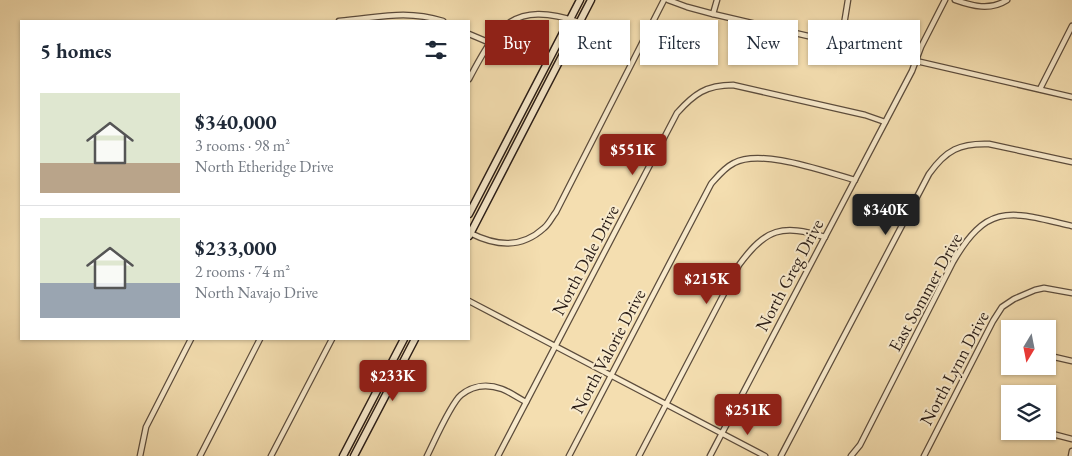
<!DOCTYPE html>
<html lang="en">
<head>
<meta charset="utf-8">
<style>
	body { margin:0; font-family:"EB Garamond",serif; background:#f6f6f7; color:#1f2937; height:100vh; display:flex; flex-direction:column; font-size:19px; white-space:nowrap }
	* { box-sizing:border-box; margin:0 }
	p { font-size:16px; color:#747a83 }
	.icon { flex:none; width:28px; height:28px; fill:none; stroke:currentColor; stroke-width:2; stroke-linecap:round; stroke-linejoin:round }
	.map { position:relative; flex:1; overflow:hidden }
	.sheet { position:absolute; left:20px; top:20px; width:450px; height:320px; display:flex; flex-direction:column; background:#fff; border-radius:0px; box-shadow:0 1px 4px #0004 }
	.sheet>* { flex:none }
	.guide { position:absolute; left:485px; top:20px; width:475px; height:45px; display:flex; gap:10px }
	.needle { width:32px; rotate:190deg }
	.tools { position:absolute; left:1001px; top:320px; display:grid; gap:10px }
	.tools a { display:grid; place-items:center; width:55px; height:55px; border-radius:0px; background:#fff; box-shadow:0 1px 4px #0004; font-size:25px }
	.price { position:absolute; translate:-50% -42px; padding:0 11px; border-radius:5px; background:#8f2418; color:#fff; font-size:16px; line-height:32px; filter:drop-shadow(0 1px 2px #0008) }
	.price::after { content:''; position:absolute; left:50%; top:30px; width:15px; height:11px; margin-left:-8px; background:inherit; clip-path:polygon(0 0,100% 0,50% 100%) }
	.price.selected { background:#222; color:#fff }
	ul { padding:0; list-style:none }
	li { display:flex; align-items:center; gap:15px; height:125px; padding:0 20px }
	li+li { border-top:1px solid #e0e1e3 }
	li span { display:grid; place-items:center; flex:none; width:140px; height:100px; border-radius:0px; color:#555 }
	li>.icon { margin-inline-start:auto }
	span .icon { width:60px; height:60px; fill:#fffc; stroke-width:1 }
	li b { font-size:21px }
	h2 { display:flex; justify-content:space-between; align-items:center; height:60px; padding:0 20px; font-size:21px }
	.chip { padding:0 18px; border-radius:0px; background:#fff; box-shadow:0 1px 4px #0004; font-size:18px; line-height:45px }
	.chip.selected { background:#8f2418; color:#fff }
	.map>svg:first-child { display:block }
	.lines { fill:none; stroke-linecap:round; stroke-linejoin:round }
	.street-casing { stroke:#5c4c3c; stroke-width:7 }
	.secondary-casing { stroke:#291c16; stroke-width:9 }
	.street { stroke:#f8eacc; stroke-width:4.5 }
	.secondary { stroke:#f8eacc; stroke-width:6 }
	.labels { text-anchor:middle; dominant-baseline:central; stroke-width:4; stroke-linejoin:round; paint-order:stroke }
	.street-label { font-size:18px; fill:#291c16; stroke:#f8eacc }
</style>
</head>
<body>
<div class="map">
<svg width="1072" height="456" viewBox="0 0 1072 456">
	<rect width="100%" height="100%" fill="#f4deb0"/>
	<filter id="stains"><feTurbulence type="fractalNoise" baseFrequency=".004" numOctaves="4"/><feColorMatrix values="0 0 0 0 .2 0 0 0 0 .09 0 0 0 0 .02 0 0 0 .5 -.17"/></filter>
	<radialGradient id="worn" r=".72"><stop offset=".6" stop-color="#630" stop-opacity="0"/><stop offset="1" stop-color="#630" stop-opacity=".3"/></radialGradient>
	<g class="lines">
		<g class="street-casing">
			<g id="street">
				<polyline points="668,0 687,7 713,14 1072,97"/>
				<path d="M955,0C972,6 990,11 1007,0"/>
				<polyline points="713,14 717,0"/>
				<path d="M339,21C378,18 404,9 443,21"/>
				<polyline points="469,34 488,42"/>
				<polyline points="841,43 848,0"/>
				<path d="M469,79C497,26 513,0 579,22"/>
				<polyline points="1040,89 1072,26"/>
				<path d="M470,233C496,246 521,249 544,228C549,224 552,217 556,212L664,0"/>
				<polyline points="469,301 765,456"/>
				<polyline points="1050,356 1072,361"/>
				<polyline points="1041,431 1072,439"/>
				<polyline points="140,456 146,427 191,339"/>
				<polyline points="200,456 260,339"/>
				<polyline points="271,456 332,339"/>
				<path d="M427,456C434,442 451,403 461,395C473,385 488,384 502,389C510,392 518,398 526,402"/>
				<path d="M498,456L677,113C694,94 706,85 733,85L865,115L885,122"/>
				<path d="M569,456L711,184C718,176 724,168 734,163C761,148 825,172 855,180"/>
				<path d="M639,456L739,265C766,228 782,224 825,237"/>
				<polyline points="710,456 912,71 921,47 945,0"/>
				<path d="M781,456L929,174C946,150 960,143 989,144L1072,162"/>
				<path d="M851,456L860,445L953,262C988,201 1012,212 1072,226"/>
				<polyline points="924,456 993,321 1002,307 1014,299 1035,290 1044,288 1072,293"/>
				<polyline points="1071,456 1072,451"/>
			</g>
		</g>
		<g class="secondary-casing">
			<g id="secondary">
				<polyline points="469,214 580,0"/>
				<polyline points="469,236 591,0"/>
				<polyline points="343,456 404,339"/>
				<polyline points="354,456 415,339"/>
			</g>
		</g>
		<use href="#street" class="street"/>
		<use href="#secondary" class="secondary"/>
	</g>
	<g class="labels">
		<g class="street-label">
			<text transform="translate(585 260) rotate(-62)">North Dale Drive</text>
			<text transform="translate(789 275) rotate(-62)">North Greg Drive</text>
			<text transform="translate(925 292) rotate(-61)">East Sommer Drive</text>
			<text transform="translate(608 351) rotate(-62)">North Valorie Drive</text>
			<text transform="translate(954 368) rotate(-62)">North Lynn Drive</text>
		</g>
	</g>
	<rect width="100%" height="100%" filter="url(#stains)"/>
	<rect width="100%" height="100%" fill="url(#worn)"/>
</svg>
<div class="tools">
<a><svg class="needle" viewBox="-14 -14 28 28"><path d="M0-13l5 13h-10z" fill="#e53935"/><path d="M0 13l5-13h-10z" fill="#747a83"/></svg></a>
<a><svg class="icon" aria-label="layers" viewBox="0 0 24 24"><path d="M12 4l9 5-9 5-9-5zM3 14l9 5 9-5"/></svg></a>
</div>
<b class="price" style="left:633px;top:176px">$551K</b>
<b class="price selected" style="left:886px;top:236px">$340K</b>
<b class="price" style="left:707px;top:305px">$215K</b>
<b class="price" style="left:393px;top:402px">$233K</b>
<b class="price" style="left:748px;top:436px">$251K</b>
<div class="guide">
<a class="chip selected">Buy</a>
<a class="chip">Rent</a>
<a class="chip">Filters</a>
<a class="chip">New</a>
<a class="chip">Apartment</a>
</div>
<section class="sheet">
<h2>5 homes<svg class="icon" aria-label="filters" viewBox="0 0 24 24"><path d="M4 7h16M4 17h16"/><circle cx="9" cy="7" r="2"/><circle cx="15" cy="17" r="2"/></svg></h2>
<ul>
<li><span style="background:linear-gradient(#dfe7d0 70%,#b9a48a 0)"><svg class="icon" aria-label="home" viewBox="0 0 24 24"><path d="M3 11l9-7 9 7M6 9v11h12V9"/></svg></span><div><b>$340,000</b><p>3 rooms · 98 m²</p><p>North Etheridge Drive</p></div></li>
<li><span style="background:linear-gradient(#dfe7d0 65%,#9aa5b1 0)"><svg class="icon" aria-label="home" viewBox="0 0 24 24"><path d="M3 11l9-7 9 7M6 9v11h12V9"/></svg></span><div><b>$233,000</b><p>2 rooms · 74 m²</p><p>North Navajo Drive</p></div></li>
</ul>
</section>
</div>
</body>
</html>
